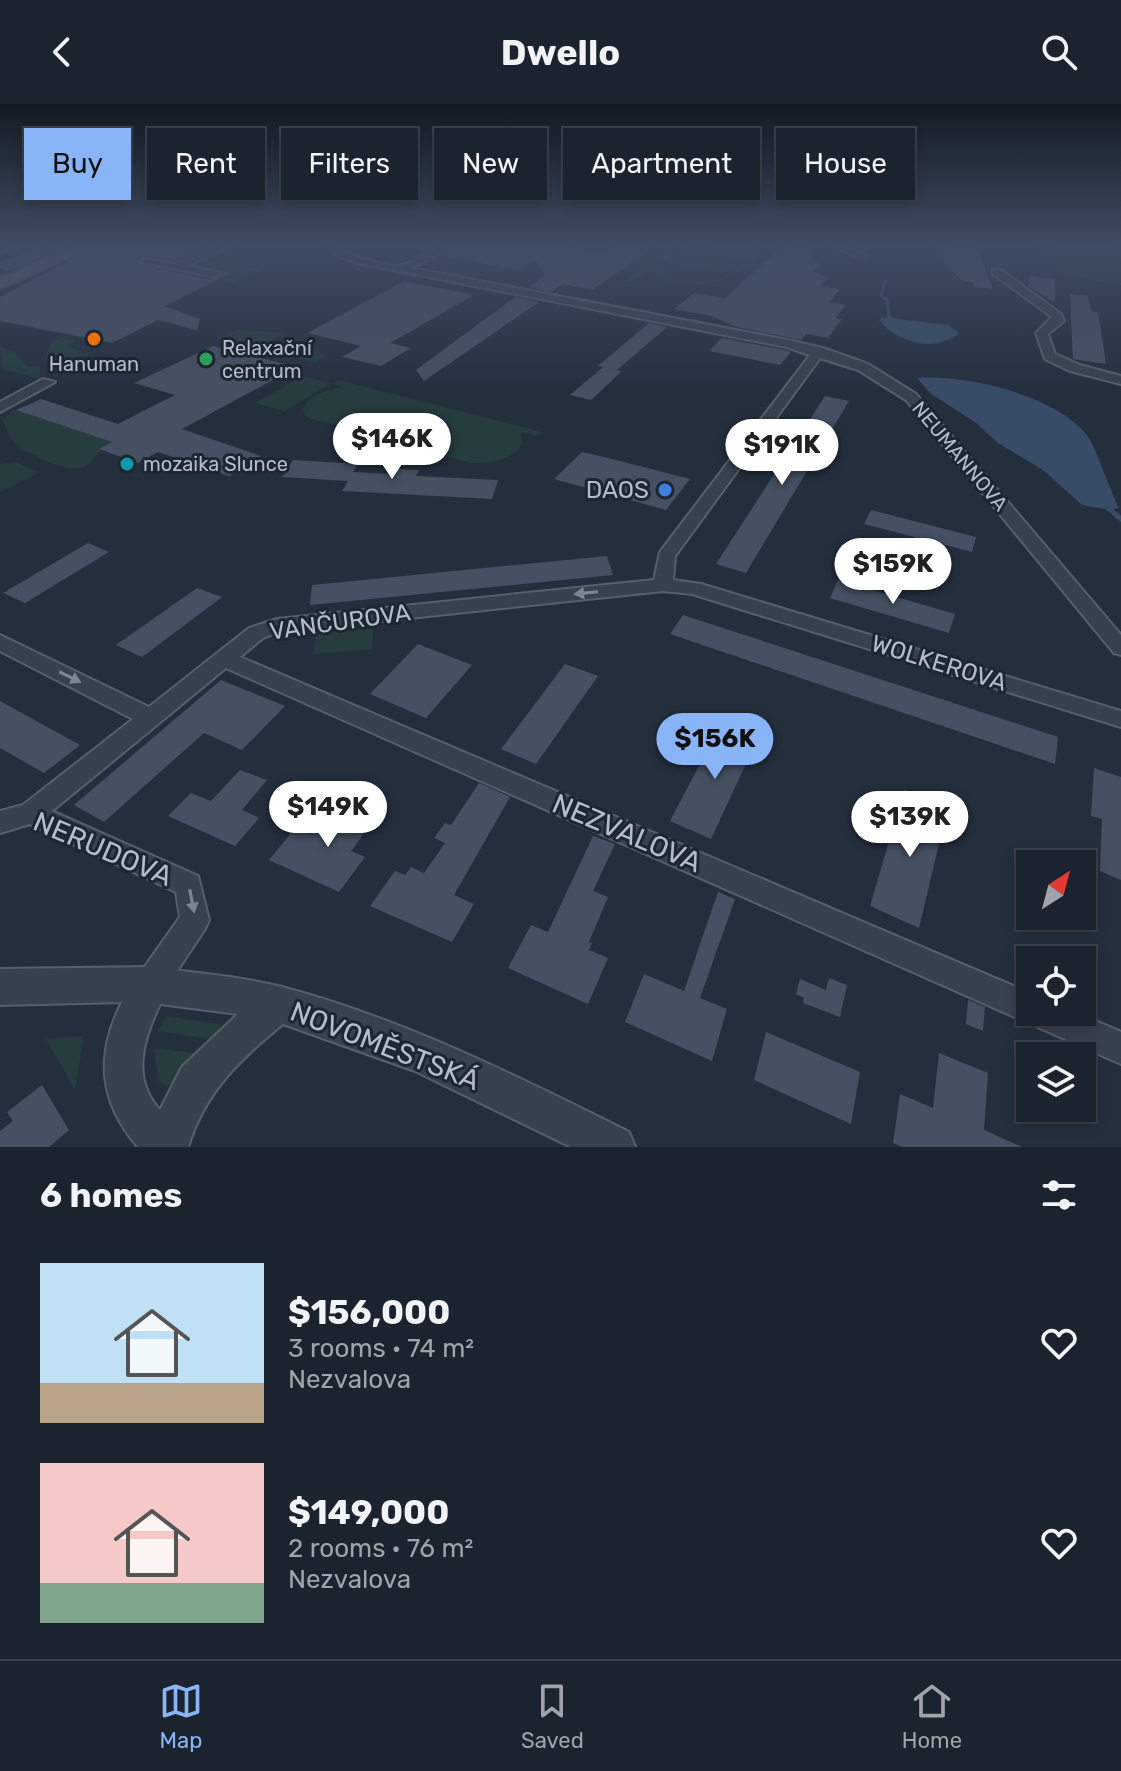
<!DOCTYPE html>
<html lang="en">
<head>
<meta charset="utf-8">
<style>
	body { margin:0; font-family:Rubik,sans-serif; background:#282f3a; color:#f1f3f6; height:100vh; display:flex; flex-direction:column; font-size:30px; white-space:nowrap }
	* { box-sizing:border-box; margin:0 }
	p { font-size:26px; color:#a0a4aa }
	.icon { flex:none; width:44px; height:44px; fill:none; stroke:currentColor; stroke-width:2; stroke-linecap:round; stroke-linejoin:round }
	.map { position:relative; height:1043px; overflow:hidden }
	.drawer { display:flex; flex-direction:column; background:#1b232e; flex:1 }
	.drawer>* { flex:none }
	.guide { position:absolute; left:24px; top:24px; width:1074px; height:72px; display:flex; gap:16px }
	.needle { width:52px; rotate:36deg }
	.tools { position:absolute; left:1016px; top:746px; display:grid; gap:16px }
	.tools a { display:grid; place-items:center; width:80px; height:80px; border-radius:0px; background:#1b232e; box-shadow:0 4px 12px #0003,0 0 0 2px #39404a; font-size:40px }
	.price { position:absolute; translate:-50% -68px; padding:0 18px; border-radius:28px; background:#fff; color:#222; font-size:26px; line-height:52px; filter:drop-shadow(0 2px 4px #0008) }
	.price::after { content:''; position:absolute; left:50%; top:48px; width:24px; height:18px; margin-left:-12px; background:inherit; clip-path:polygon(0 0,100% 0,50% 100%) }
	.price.active { background:#8ab4f8; color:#111 }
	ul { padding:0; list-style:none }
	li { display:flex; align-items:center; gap:24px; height:200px; padding:0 40px }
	li span { display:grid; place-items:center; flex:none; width:224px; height:160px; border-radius:0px; color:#555 }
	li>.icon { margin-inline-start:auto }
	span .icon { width:96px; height:96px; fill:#fffc; stroke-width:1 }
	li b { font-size:34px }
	h2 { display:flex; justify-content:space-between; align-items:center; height:96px; padding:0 40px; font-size:34px }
	.chip { padding:0 28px; border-radius:0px; background:#1b232e; box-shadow:0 4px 12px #0003,0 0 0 2px #39404a; font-size:28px; line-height:72px }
	.chip.active { background:#8ab4f8; color:#111 }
	header { display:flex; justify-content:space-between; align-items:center; height:104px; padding:0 40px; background:#1b232e; font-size:36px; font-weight:700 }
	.dock { display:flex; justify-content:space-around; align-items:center; height:112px; border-top:2px solid #39404a; background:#1b232e; font-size:22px; color:#a0a4aa }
	.dock a { display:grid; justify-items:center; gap:4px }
	.dock .active { color:#8ab4f8 }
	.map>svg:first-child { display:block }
	.green { fill:#263c3f }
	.water { fill:#394c67 }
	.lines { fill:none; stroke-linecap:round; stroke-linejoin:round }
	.stream-far1 { stroke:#394c67; stroke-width:3 }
	.stream { stroke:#394c67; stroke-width:5 }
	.building { fill:#455162 }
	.minor-casing { stroke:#565f6c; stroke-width:4 }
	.tertiary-casing { stroke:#565f6c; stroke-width:4 }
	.primary-casing { stroke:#414a57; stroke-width:4 }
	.minor { fill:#38414e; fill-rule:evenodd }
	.tertiary { fill:#38414e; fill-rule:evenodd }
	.primary { fill:#56606e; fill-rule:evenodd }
	.oneway { fill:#7c8592 }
	.food-dot { fill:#e8710a; stroke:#1d2633; stroke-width:3 }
	.leisure-dot { fill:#2e9e5b; stroke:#1d2633; stroke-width:3 }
	.culture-dot { fill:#0f9aa8; stroke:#1d2633; stroke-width:3 }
	.shop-dot { fill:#3f7fe0; stroke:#1d2633; stroke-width:3 }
	.labels { text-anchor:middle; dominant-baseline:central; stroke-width:6; stroke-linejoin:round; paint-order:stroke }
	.far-poi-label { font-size:20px; fill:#b4bcc9; stroke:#1d2633; text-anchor:start }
	.far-street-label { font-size:20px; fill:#b4bcc9; stroke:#1d2633 }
	.poi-label { font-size:24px; fill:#b4bcc9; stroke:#1d2633; text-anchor:end }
	.street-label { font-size:24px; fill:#b4bcc9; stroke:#1d2633 }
	.near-street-label { font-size:28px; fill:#b4bcc9; stroke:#1d2633 }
</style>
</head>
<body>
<header><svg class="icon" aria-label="back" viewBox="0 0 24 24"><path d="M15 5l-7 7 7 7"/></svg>Dwello<svg class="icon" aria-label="search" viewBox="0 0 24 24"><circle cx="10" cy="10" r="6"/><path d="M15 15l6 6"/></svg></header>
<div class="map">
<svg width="1121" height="1043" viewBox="0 0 1121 1043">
	<rect width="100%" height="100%" fill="#242f3e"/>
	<g class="green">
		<polygon points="231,141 242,141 209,156 262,166 233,179 225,177 231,168 201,165 203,162 194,160"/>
		<path d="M674,141H684L657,164C671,179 705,181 724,173C733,170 741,160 749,154L726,169L748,149L755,148L752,141H759L764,147C739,178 683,195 650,165L632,178L624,177Z"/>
		<polygon points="692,141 698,141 746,148 723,168 667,159"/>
		<path d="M1022,141H1121V181L1058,170C1053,153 1039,145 1022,141Z"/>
		<polygon points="237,226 286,229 256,244 217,234"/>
		<polygon points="291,231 326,252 316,259 263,245"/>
		<polygon points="62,234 75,236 68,242 82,247 79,250 94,248 51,263 45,253 53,236"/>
		<polygon points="0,242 15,249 29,263 40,261 40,275 2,265"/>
		<polygon points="303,272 331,279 285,307 255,299"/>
		<path d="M339,276L542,328L538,332L521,328L523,340C511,356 491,360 471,359L306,313L303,306C310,289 328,286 345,284L333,280Z"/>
		<path d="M13,305L112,338C99,345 95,356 84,363C71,371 24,349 14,338C8,332 6,324 3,316Z"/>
		<polygon points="15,358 40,368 0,388 0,360"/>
		<polygon points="373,524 372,545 314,550 316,529"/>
		<polygon points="167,912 217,920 224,924 209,935 158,927"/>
		<polygon points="84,932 75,986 46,935"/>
		<polygon points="154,944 196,949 176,979 166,982 158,976"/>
	</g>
	<g class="water">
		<path d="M882,213L948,221L959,229C935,250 896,238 879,216Z"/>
		<path d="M917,274C966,270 1055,291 1087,331C1095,341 1110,387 1119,404L1110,406L1082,401L1043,366L998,339L976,319L930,289Z"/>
	</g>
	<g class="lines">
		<g class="stream-far1">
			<polyline points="1050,141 1121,144"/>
			<polyline points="885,177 881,192 887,196 889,213 894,215"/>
		</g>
		<polyline class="stream" points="1106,402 1121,415"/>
	</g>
	<g class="building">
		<polygon points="46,141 69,141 9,167 0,163 0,158"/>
		<polygon points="99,141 211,141 174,157 146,152 137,160 213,176 221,167 231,169 165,202 200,215 197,226 158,216 112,239 0,217 0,193"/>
		<polygon points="459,141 563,141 604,148 615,141 657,141 592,186 562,180 552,188 529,183 545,171 536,156 519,166 442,152"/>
		<polygon points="784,141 815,145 812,148 817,148 810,156 820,160 813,168 829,174 820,182 840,185 830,198 846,201 835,214 842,215 828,234 806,230 801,236 733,222 712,212 674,205 694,189 725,194"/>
		<polygon points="928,141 977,144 993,185 974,183 972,178 961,176"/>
		<polygon points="1030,172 1055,175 1055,198 1028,182"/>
		<polygon points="404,177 474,191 390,239 411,244 381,262 342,253 361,242 307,229"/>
		<polygon points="1070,190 1088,192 1091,207 1098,208 1106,260 1073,255"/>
		<polygon points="515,193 539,198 424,277 416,266"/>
		<polygon points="649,219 667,223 617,266 598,262"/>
		<polygon points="722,234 785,246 791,248 780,261 709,247"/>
		<polygon points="213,242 297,263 182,325 261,352 229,372 158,348 138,359 99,345 112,338 16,306 41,295 118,320 175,291 134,279"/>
		<polygon points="603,263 622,267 591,296 570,291"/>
		<polygon points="825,292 849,297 746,469 716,460"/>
		<polygon points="582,348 604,353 690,375 666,406 554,375"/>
		<polygon points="293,356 358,360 353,368 392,370 394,365 419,366 416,372 498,376 492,395 342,387 348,377 282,373"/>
		<polygon points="871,406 976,433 972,448 864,420"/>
		<polygon points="88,439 109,448 25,499 3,489"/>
		<polygon points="607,452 613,471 310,501 312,481"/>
		<polygon points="838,476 955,510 949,529 830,494"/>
		<polygon points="197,484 222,493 142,553 116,541"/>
		<polygon points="683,511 1058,633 1055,660 670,530"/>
		<polygon points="418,540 472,561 426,614 370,590"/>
		<polygon points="565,560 598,572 536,660 501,645"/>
		<polygon points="221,576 285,602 242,646 204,629 104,718 74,701"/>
		<polygon points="0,597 80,641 44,669 0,644"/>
		<polygon points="722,618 759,632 711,735 670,717"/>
		<polygon points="1094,664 1121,673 1121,776 1100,767 1102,715 1091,712"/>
		<polygon points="240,666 267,676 242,706 259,714 235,742 168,712 191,689 211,697"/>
		<polygon points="479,679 510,693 454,791 474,800 452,838 370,802 395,767 405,771 411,763 424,769 445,739 434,734 445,719 451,721"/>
		<polygon points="904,686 948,702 919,824 870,802"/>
		<polygon points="362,695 383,704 351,747 365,753 339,788 269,756 296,723 312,730 318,722 335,729"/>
		<polygon points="593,732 615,740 593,787 608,793 589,838 592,839 589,846 608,854 588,900 508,864 531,821 548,828"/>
		<polygon points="718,788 735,795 700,894 727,905 712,957 625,918 644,870 684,887"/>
		<polygon points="829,874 847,881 840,913 803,899 804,894 796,890 800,875 826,886"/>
		<polygon points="968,896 985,903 983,927 966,920"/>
		<polygon points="766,928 860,968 851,1020 754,976"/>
		<polygon points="939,949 988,969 984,1026 1022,1043 902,1043 893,1039 900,990 933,1004"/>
		<polygon points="42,981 69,1026 49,1043 0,1043 0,1027 13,1017 7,1008"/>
	</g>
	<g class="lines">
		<g class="minor-casing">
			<g id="minor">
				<polygon points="4,141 17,141 0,149 0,143"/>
				<polygon points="220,141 232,141 187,162 218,168 214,173 140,158 145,155 175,160"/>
				<path d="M325,141H335C347,151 387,164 402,161C421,157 435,141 456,141L412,164L788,236L823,244L868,260L916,290L1121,531V551L1114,549L906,296L858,266L820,254L675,452L673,476L701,480L1121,607V623L692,490L663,487L279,528L263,534L240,553L1030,889V908H1075L1121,928V960L226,564L52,707L198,772L209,816L205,825L161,891L150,896L139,891L135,881L139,871L180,813L176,788L30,720L0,729V707L23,701L133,615L0,547V531L149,603L249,524L277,515L654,476L660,448L810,251L786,243L362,160L337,152Z"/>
				<polygon points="831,141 843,141 866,152 858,154"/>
				<polygon points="993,166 1001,166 1061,210 1064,217 1048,230 1055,250 1080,261 1121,272 1121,280 1070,267 1045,255 1036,229 1052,213 993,170"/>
				<polygon points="43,275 55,278 0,308 0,298"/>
			</g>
		</g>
		<g class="tertiary-casing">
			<path id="tertiary" d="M150,863C194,869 239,872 282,883C403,915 517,972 629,1028L635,1043H571L415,967L283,920C239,956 205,988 188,1043H138C99,998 95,951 122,898L0,901V865ZM160,900L238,910L182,963L160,1006C130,974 144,934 160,900Z"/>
		</g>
		<g class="primary-casing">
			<polygon id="primary" points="76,141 96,141 0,185 0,174"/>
		</g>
		<use href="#minor" class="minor"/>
		<use href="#tertiary" class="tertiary"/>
		<use href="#primary" class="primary"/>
	</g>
	<defs><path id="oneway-solid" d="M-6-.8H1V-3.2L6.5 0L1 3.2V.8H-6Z" transform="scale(2)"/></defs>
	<g class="oneway">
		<use href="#oneway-solid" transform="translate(586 489) rotate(174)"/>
		<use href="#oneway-solid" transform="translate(70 573) rotate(26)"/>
		<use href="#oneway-solid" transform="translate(192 797) rotate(79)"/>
	</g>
	<linearGradient id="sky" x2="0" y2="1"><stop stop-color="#141a22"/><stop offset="0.49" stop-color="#3f4d63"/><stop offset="1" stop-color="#3f4d63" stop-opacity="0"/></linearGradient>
	<rect width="1121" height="287" fill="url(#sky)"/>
	<circle class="food-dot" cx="94" cy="235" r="8"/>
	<circle class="leisure-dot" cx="206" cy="255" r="8"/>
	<circle class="culture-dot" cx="127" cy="360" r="8"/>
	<circle class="shop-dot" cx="665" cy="386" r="8"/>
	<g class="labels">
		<g class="far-poi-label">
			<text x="222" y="244">Relaxační<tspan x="222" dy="23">centrum</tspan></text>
			<text x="94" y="260" text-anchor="middle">Hanuman</text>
			<text x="143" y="360">mozaika Slunce</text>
		</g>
		<g class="far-street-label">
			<text transform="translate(960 352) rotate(50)">NEUMANNOVA</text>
		</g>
		<g class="poi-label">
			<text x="649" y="386">DAOS</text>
		</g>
		<g class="street-label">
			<text transform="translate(340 518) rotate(-8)">VANČUROVA</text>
			<text transform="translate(939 559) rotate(17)">WOLKEROVA</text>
		</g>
		<g class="near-street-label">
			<text transform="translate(627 729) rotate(23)">NEZVALOVA</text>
			<text transform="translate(103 745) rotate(23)">NERUDOVA</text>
			<text transform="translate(385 942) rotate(21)">NOVOMĚSTSKÁ</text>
		</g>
	</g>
</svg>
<div class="tools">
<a><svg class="needle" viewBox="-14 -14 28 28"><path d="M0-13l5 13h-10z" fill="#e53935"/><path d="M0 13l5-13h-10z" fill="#a0a4aa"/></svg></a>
<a><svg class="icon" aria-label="locate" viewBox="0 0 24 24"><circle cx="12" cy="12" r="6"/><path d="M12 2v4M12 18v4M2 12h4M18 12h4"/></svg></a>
<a><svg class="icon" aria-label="layers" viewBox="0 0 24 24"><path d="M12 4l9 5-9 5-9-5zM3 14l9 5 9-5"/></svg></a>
</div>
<b class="price" style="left:392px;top:377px">$146K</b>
<b class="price" style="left:782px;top:383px">$191K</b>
<b class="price" style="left:893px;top:502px">$159K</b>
<b class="price active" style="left:715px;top:677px">$156K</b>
<b class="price" style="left:328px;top:745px">$149K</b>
<b class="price" style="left:910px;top:755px">$139K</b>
<div class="guide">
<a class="chip active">Buy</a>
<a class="chip">Rent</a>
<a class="chip">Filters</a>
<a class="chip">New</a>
<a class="chip">Apartment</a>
<a class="chip">House</a>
</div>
</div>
<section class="drawer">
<h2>6 homes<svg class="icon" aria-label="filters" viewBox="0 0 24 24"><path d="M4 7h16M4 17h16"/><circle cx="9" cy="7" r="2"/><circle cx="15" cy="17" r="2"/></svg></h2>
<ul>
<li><span style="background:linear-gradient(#bfe0f5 75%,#b9a48a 0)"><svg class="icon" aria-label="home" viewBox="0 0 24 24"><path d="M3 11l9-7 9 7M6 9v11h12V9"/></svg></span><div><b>$156,000</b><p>3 rooms · 74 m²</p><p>Nezvalova</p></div><svg class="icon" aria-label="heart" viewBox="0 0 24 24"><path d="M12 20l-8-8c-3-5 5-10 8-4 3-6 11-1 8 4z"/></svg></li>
<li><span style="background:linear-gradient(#f6c9c9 75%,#7fa58c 0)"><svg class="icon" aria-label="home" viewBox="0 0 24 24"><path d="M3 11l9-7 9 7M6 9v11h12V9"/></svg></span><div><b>$149,000</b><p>2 rooms · 76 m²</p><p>Nezvalova</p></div><svg class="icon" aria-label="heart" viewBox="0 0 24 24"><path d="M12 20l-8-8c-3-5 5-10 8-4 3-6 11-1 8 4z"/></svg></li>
</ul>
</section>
<nav class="dock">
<a class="active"><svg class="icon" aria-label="map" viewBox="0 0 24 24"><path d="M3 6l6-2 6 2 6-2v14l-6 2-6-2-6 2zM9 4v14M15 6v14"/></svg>Map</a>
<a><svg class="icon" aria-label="saved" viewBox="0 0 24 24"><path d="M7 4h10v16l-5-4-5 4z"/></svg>Saved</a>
<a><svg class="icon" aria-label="home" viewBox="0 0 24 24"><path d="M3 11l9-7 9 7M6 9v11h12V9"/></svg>Home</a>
</nav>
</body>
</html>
